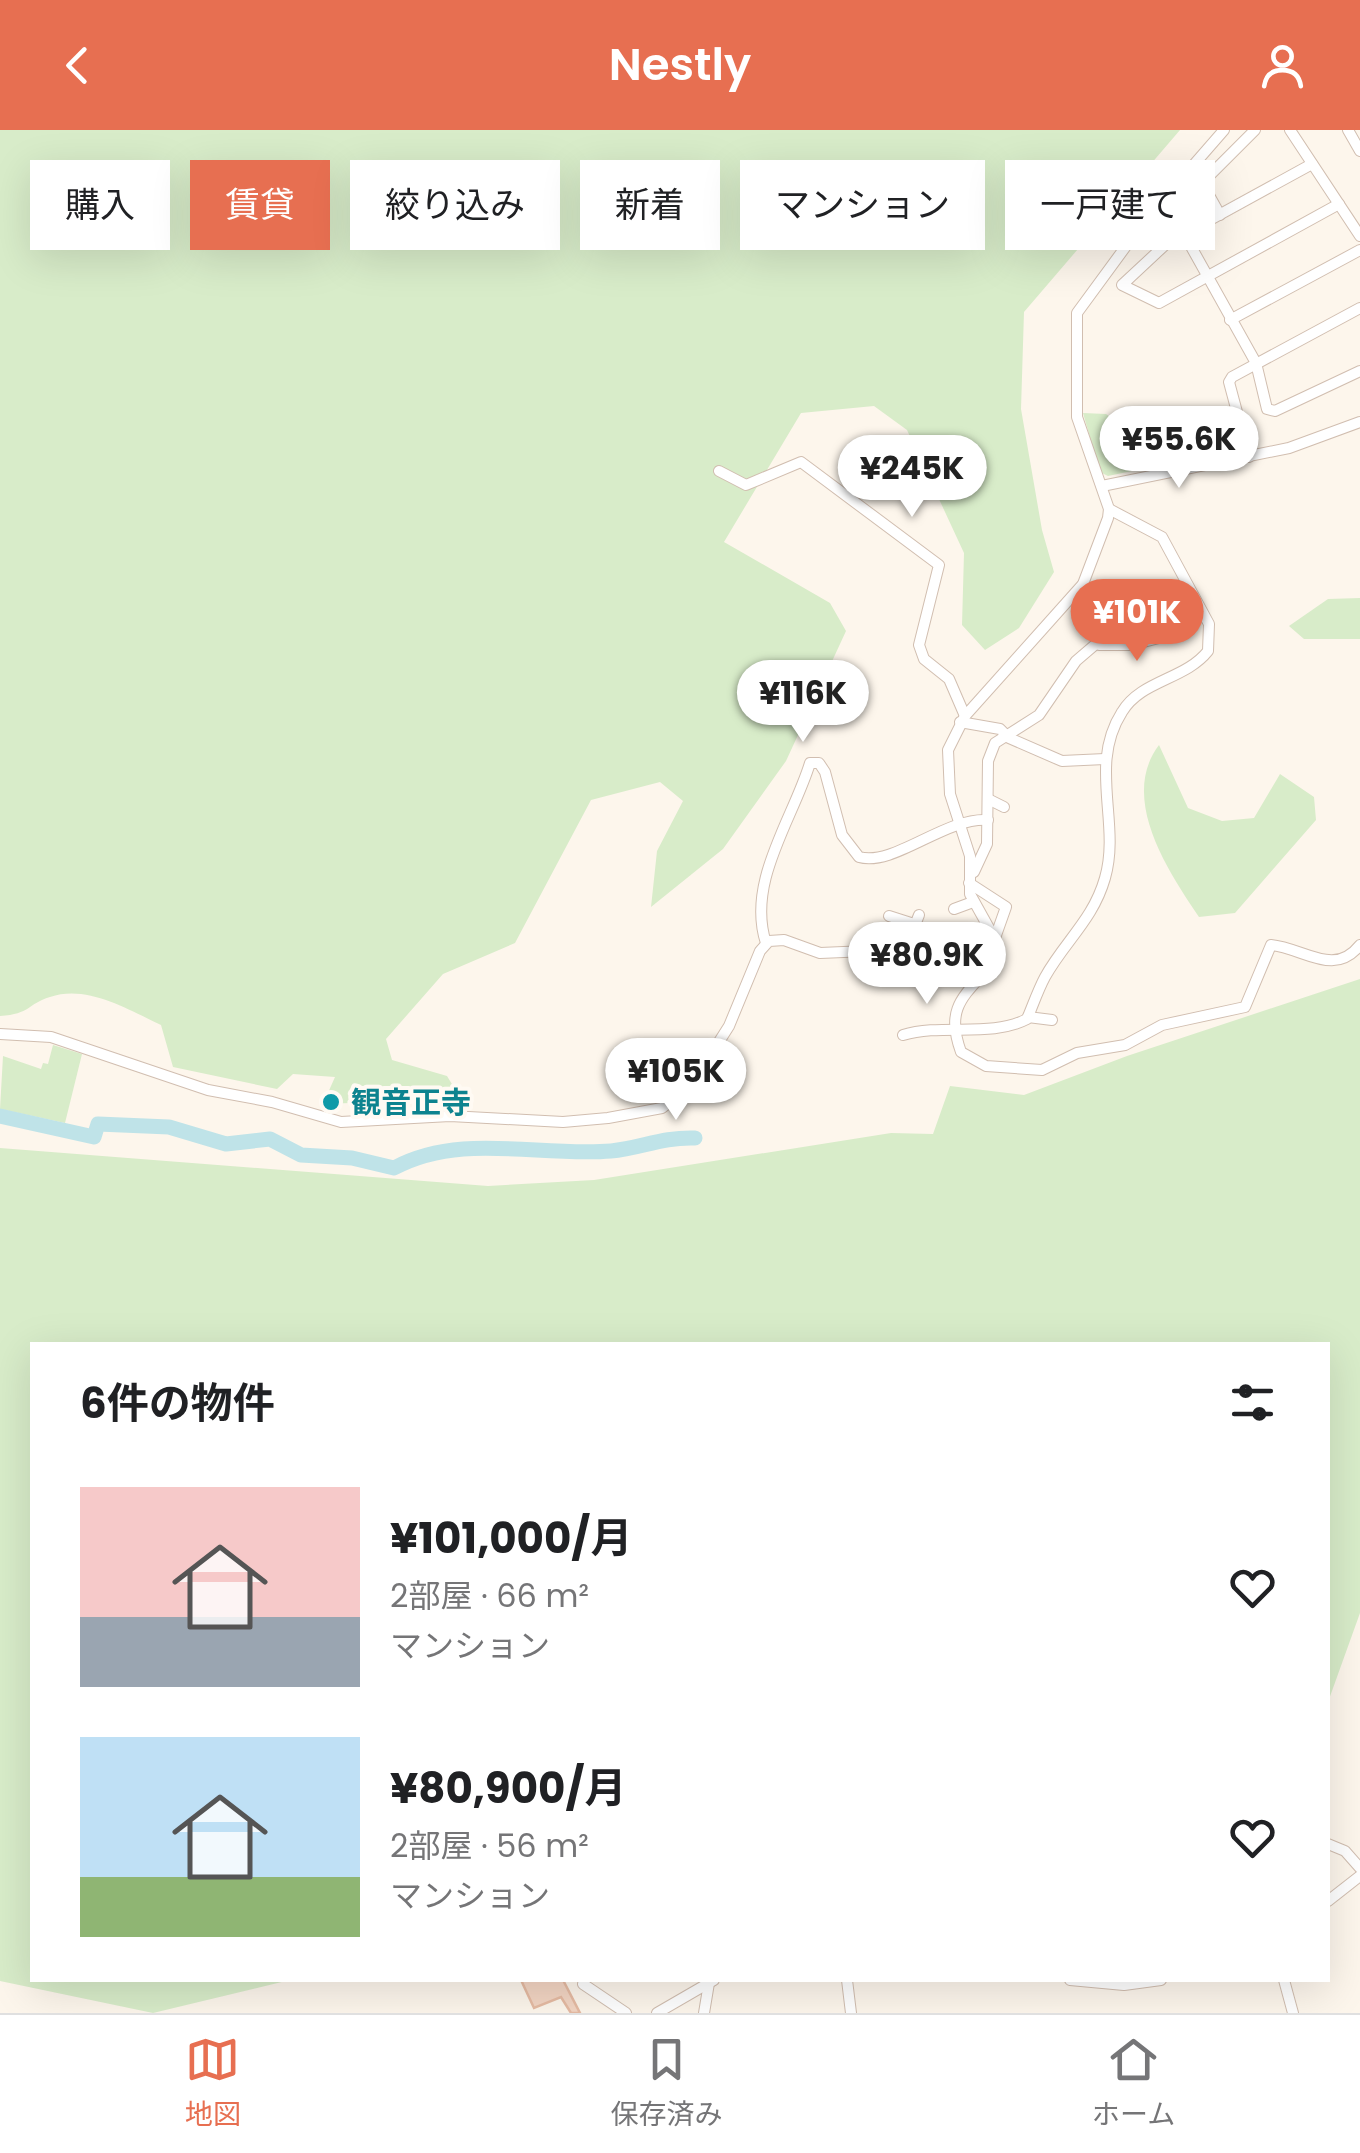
<!DOCTYPE html>
<html lang="ja">
<head>
<meta charset="utf-8">
<style>
	body { margin:0; font-family:Poppins,"Noto Sans JP",sans-serif; background:#f6f6f6; color:#202124; height:100vh; display:flex; flex-direction:column; font-size:38px; white-space:nowrap }
	* { box-sizing:border-box; margin:0 }
	p { font-size:32px; color:#757577 }
	.icon { flex:none; width:55px; height:55px; fill:none; stroke:currentColor; stroke-width:2; stroke-linecap:round; stroke-linejoin:round }
	.map { position:relative; flex:1; overflow:hidden }
	.drawer { position:absolute; left:30px; top:1212px; width:1300px; height:640px; display:flex; flex-direction:column; background:#fff; border-radius:0px; box-shadow:0 10px 40px #0002 }
	.drawer>* { flex:none }
	.hud { position:absolute; left:30px; top:30px; width:1300px; height:90px; display:flex; gap:20px }
	.price { position:absolute; translate:-50% -85px; padding:0 22px; border-radius:35px; background:#fff; color:#222; font-size:32px; line-height:65px; filter:drop-shadow(0 2px 5px #0008) }
	.price::after { content:''; position:absolute; left:50%; top:60px; width:30px; height:22px; margin-left:-15px; background:inherit; clip-path:polygon(0 0,100% 0,50% 100%) }
	.price.current { background:#e76f51; color:#fff }
	ul { padding:0; list-style:none }
	li { display:flex; align-items:center; gap:30px; height:250px; padding:0 50px }
	li span { display:grid; place-items:center; flex:none; width:280px; height:200px; border-radius:0px; color:#555 }
	li>.icon { margin-inline-start:auto }
	span .icon { width:120px; height:120px; fill:#fffc; stroke-width:1 }
	li b { font-size:42px }
	h2 { display:flex; justify-content:space-between; align-items:center; height:120px; padding:0 50px; font-size:42px }
	.chip { padding:0 35px; border-radius:0px; background:#fff; box-shadow:0 10px 40px #0002; font-size:35px; line-height:90px }
	.chip.current { background:#e76f51; color:#fff }
	header { display:flex; justify-content:space-between; align-items:center; height:130px; padding:0 50px; background:#e76f51; color:#fff; font-size:45px; font-weight:600 }
	.menu { display:flex; justify-content:space-around; align-items:center; height:140px; border-top:2px solid #e0e0e0; background:#fff; font-size:28px; color:#757577 }
	.menu a { display:grid; justify-items:center; gap:5px }
	.menu .current { color:#e76f51 }
	.map>svg:first-child { display:block }
	.green { fill:#d8ecc9 }
	.lines { fill:none; stroke-linecap:round; stroke-linejoin:round }
	.river { stroke:#bfe3e8; stroke-width:15 }
	.building { fill:#f3d5c3; stroke:#e6bba3; stroke-width:2.5 }
	.minor-casing { stroke:#d1beb0; stroke-width:12 }
	.minor { stroke:#fff; stroke-width:10 }
	.culture-dot { fill:#0f9aa8; stroke:#fffaf3; stroke-width:4 }
	.labels { text-anchor:middle; dominant-baseline:central; stroke-width:8; stroke-linejoin:round; paint-order:stroke }
	.culture-label { font-size:30px; font-weight:bold; fill:#0d838f; stroke:#fffaf3; text-anchor:start }
</style>
</head>
<body>
<header><svg class="icon" aria-label="back" viewBox="0 0 24 24"><path d="M15 5l-7 7 7 7"/></svg>Nestly<svg class="icon" aria-label="person" viewBox="0 0 24 24"><circle cx="12" cy="8" r="4"/><path d="M4 21q1-7 8-7t8 7"/></svg></header>
<div class="map">
<svg width="1360" height="1883" viewBox="0 0 1360 1883">
	<rect width="100%" height="100%" fill="#fdf6ec"/>
	<g class="green">
		<path d="M0,0H1180L1024,182L1021,279L1042,400L1054,442L1019,498L985,520L962,495L964,423L907,300L874,276L801,283L724,412L830,473L846,501L786,631L723,719L651,777L657,721L683,671L660,652L591,670L515,813L443,844L386,909L392,930L447,946L461,969L323,974L335,947L293,944L277,959L173,937L161,895C129,880 87,854 50,867C27,874 31,884 0,886Z"/>
		<polygon points="1083,283 1106,284 1175,332 1108,346 1100,342"/>
		<polygon points="1360,468 1360,509 1304,509 1289,496 1328,469"/>
		<path d="M1159,615L1188,678L1222,691L1254,688L1280,644L1314,667L1316,690L1235,783L1199,787C1168,741 1119,668 1159,615Z"/>
		<polygon points="1360,849 1360,1483 1328,1572 1328,1215 32,1215 32,1850 290,1850 153,1883 0,1851 0,1018 488,1056 594,1050 891,1003 933,1004 950,956 1024,965 1127,926"/>
		<polygon points="53,915 82,924 65,993 0,979 3,926 41,939 43,933 48,934"/>
	</g>
	<g class="lines">
		<path class="river" d="M0,986L94,1007L98,994L169,997L226,1014L270,1009L301,1025L352,1028L394,1038C461,1002 538,1027 611,1021C642,1018 661,1007 695,1008"/>
	</g>
	<polygon class="building" points="521,1850 563,1850 580,1883 571,1883 561,1867 534,1878"/>
	<g class="lines">
		<g class="minor-casing">
			<g id="minor">
				<polyline points="1290,0 1360,106"/>
				<polyline points="1348,0 1360,21"/>
				<polyline points="1312,34 1166,114 1122,155 1159,173 1339,74"/>
				<polyline points="1220,85 1205,58 1207,48 1255,0"/>
				<polyline points="1184,104 1256,233 1267,279 1275,281 1360,241"/>
				<polyline points="1230,190 1360,120"/>
				<polyline points="1249,327 1229,252 1232,247 1360,178"/>
				<polyline points="719,341 746,355 801,332 939,435 919,515 924,529 949,549 965,586"/>
				<polyline points="1102,356 1289,318 1360,292"/>
				<polyline points="1099,515 1132,515 1178,503"/>
				<polyline points="960,592 1000,599 1009,608 1062,631 1105,629"/>
				<polyline points="990,670 1004,677"/>
				<polyline points="974,742 987,714 988,631 995,613 1039,585 1076,531 1104,507 1102,490 1083,454"/>
				<polyline points="969,753 1006,777 995,808"/>
				<polyline points="954,779 973,772"/>
				<polyline points="889,786 914,794"/>
				<path d="M766,813C746,752 793,689 810,633H819L825,642L842,705L859,727C894,737 945,687 988,690"/>
				<polyline points="904,823 919,785"/>
				<path d="M991,835C963,867 945,878 961,922L986,936L1042,940L1077,923L1125,915L1162,895L1245,877L1271,815C1304,818 1334,848 1360,815"/>
				<polyline points="933,837 936,820"/>
				<polyline points="1028,887 1052,890"/>
				<polyline points="0,904 51,907 208,960 272,972 341,992 450,986 563,992 608,988 662,978 691,956 729,896 760,821 769,811 784,810 820,823 891,820 961,846 981,838 995,809 970,764 970,726 950,664 948,620 965,586 1083,454 1108,388 1109,379 1077,287 1077,183 1143,93 1224,0"/>
				<path d="M903,905C943,893 991,908 1027,889C1033,875 1038,860 1045,847C1065,811 1093,790 1105,748C1121,693 1088,635 1122,582C1141,550 1185,550 1208,521L1209,494L1162,407L1109,379"/>
				<polyline points="1328,1714 1345,1721 1360,1738"/>
				<polyline points="1328,1771 1360,1746"/>
				<polyline points="847,1850 851,1883"/>
				<polyline points="1070,1850 1124,1855 1161,1850"/>
				<polyline points="1284,1850 1293,1883"/>
				<polyline points="583,1854 626,1883"/>
				<polyline points="657,1883 714,1850"/>
				<polyline points="704,1883 709,1853"/>
			</g>
		</g>
		<use href="#minor" class="minor"/>
	</g>
	<circle class="culture-dot" cx="331" cy="972" r="10"/>
	<g class="labels">
		<g class="culture-label">
			<text x="351" y="972">観音正寺</text>
		</g>
	</g>
</svg>
<b class="price" style="left:1179px;top:361px">¥55.6K</b>
<b class="price" style="left:912px;top:390px">¥245K</b>
<b class="price current" style="left:1137px;top:534px">¥101K</b>
<b class="price" style="left:803px;top:615px">¥116K</b>
<b class="price" style="left:927px;top:877px">¥80.9K</b>
<b class="price" style="left:676px;top:993px">¥105K</b>
<div class="hud">
<a class="chip">購入</a>
<a class="chip current">賃貸</a>
<a class="chip">絞り込み</a>
<a class="chip">新着</a>
<a class="chip">マンション</a>
<a class="chip">一戸建て</a>
</div>
<section class="drawer">
<h2>6件の物件<svg class="icon" aria-label="filters" viewBox="0 0 24 24"><path d="M4 7h16M4 17h16"/><circle cx="9" cy="7" r="2"/><circle cx="15" cy="17" r="2"/></svg></h2>
<ul>
<li><span style="background:linear-gradient(#f6c9c9 65%,#9aa5b1 0)"><svg class="icon" aria-label="home" viewBox="0 0 24 24"><path d="M3 11l9-7 9 7M6 9v11h12V9"/></svg></span><div><b>¥101,000/月</b><p>2部屋 · 66 m²</p><p>マンション</p></div><svg class="icon" aria-label="heart" viewBox="0 0 24 24"><path d="M12 20l-8-8c-3-5 5-10 8-4 3-6 11-1 8 4z"/></svg></li>
<li><span style="background:linear-gradient(#bfe0f5 70%,#8fb573 0)"><svg class="icon" aria-label="home" viewBox="0 0 24 24"><path d="M3 11l9-7 9 7M6 9v11h12V9"/></svg></span><div><b>¥80,900/月</b><p>2部屋 · 56 m²</p><p>マンション</p></div><svg class="icon" aria-label="heart" viewBox="0 0 24 24"><path d="M12 20l-8-8c-3-5 5-10 8-4 3-6 11-1 8 4z"/></svg></li>
</ul>
</section>
</div>
<nav class="menu">
<a class="current"><svg class="icon" aria-label="map" viewBox="0 0 24 24"><path d="M3 6l6-2 6 2 6-2v14l-6 2-6-2-6 2zM9 4v14M15 6v14"/></svg>地図</a>
<a><svg class="icon" aria-label="saved" viewBox="0 0 24 24"><path d="M7 4h10v16l-5-4-5 4z"/></svg>保存済み</a>
<a><svg class="icon" aria-label="home" viewBox="0 0 24 24"><path d="M3 11l9-7 9 7M6 9v11h12V9"/></svg>ホーム</a>
</nav>
</body>
</html>
